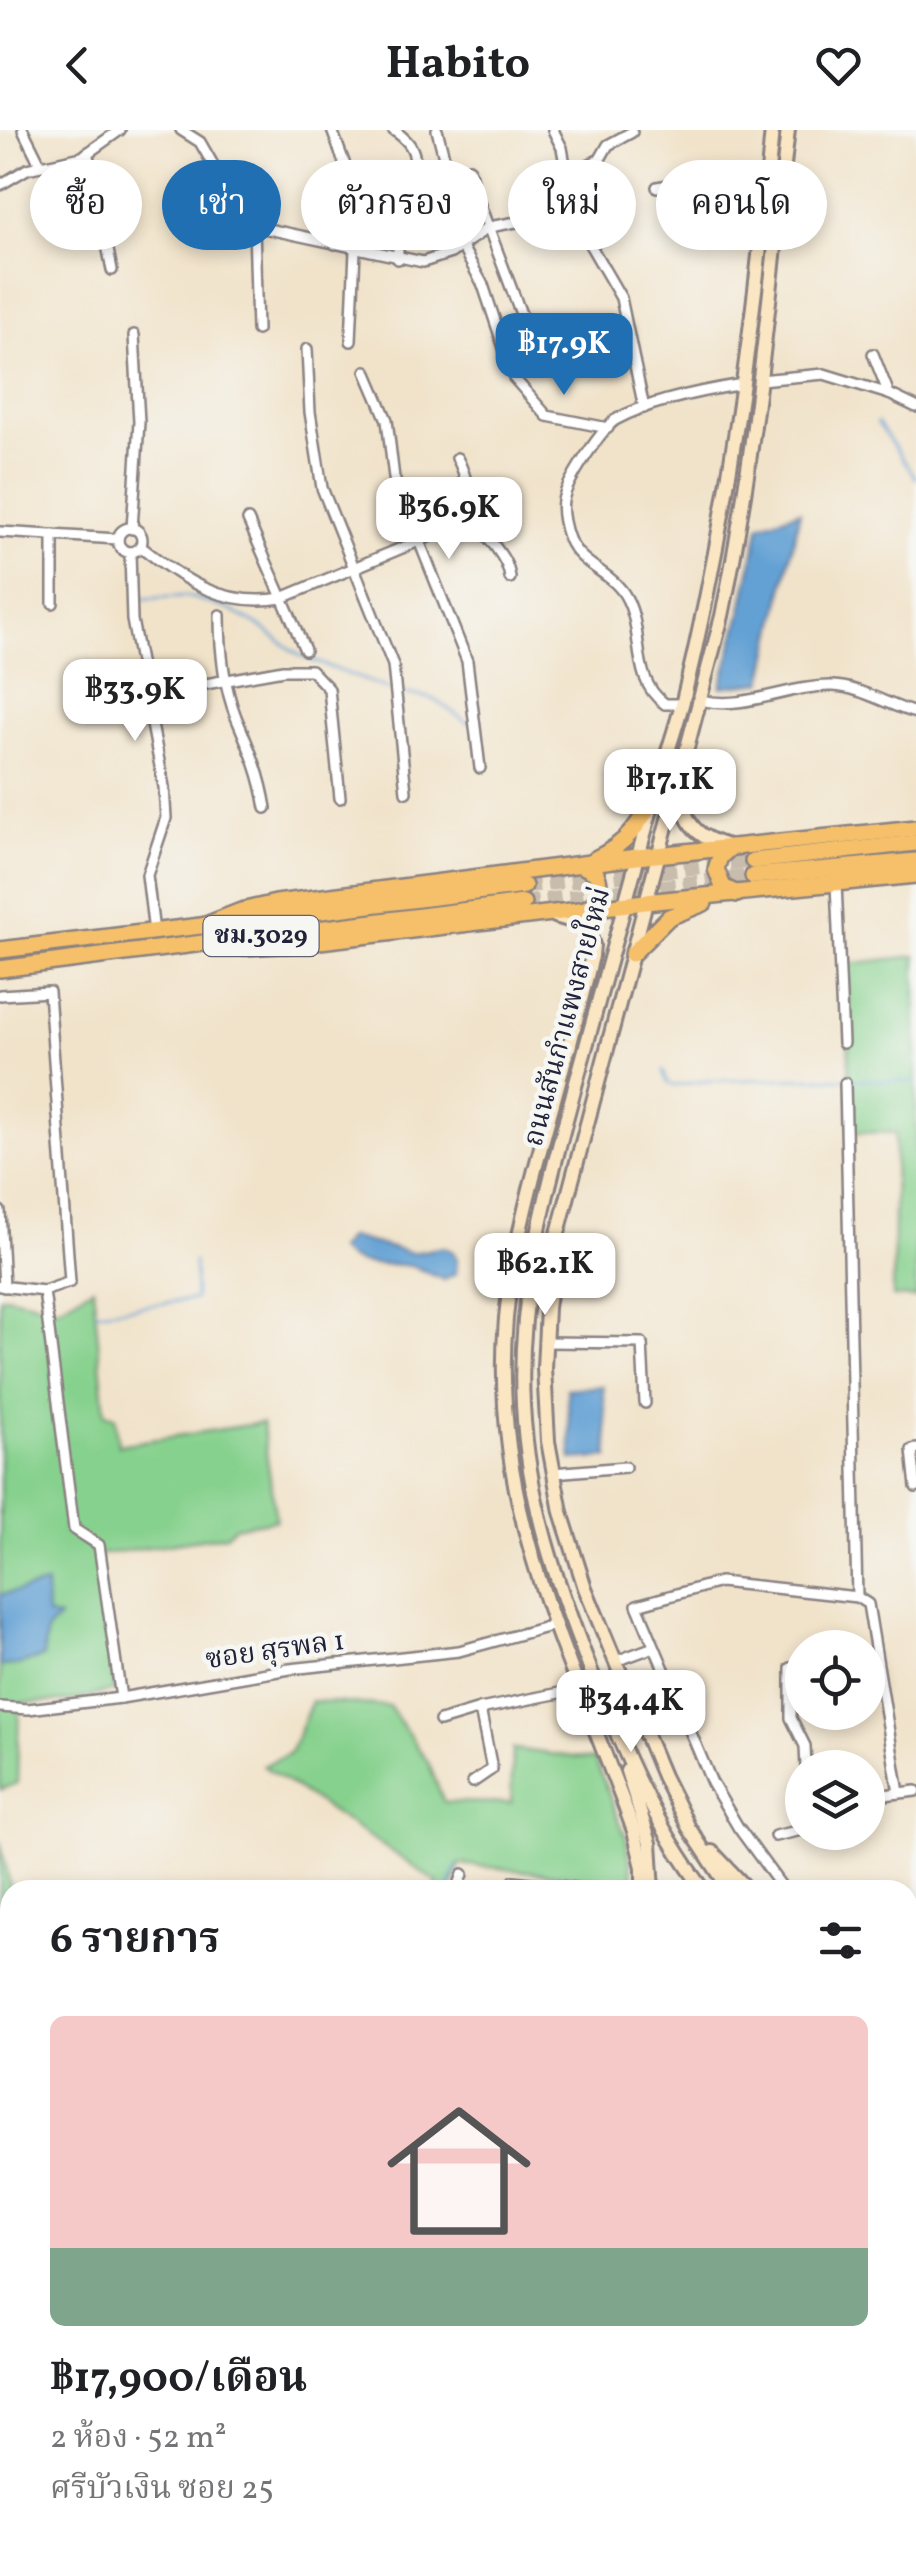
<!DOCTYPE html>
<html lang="th">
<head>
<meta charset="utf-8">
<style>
	body { margin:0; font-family:Vollkorn,"Noto Serif Thai",serif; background:#f6f6f6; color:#202124; height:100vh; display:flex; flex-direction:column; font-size:38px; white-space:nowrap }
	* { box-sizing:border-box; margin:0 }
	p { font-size:32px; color:#757577 }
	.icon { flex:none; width:55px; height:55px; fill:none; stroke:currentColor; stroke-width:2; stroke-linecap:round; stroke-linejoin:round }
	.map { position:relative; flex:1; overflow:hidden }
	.details { position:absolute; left:0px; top:1750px; width:918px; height:672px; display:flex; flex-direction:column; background:#fff; border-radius:30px 30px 0 0; box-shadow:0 5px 15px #0003 }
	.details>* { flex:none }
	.top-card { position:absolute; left:30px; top:30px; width:858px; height:90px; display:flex; gap:20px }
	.controls { position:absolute; left:785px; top:1500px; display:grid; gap:20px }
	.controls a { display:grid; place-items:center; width:100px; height:100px; border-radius:50%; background:#fff; box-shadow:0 5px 15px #0003; font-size:50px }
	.price { position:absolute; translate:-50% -85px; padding:0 22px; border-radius:20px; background:#fff; color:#222; font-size:32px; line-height:65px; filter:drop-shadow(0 2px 5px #0008) }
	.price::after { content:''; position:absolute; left:50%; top:60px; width:30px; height:22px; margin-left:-15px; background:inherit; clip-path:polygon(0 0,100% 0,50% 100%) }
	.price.on { background:#1f6fb2; color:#fff }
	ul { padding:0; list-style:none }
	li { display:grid; align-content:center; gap:20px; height:530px; padding:0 50px }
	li+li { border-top:2px solid #e0e0e0 }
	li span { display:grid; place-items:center; height:310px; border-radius:15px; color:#555 }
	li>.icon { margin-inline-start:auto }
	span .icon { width:180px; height:180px; fill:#fffc; stroke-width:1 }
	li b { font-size:42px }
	h2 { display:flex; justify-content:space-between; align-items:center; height:120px; padding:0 50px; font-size:42px }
	.chip { padding:0 35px; border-radius:45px; background:#fff; box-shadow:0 5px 15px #0003; font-size:35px; line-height:90px }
	.chip.on { background:#1f6fb2; color:#fff }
	header { display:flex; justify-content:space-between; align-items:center; height:130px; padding:0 50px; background:#fff; font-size:45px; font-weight:700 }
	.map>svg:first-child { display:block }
	.green { fill:#87d18e; stroke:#547a64; stroke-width:2.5 }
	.water { fill:#63a1d4; stroke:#426288; stroke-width:2.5 }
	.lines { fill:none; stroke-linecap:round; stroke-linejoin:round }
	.stream { stroke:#63a1d4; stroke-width:2.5 }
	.primary-tunnel { stroke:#c8bcad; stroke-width:15; stroke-dasharray:15 8; stroke-linecap:butt }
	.street-casing { stroke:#8a8282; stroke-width:14 }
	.secondary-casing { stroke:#8a8282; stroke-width:18 }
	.primary-casing { stroke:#8a8282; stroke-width:20 }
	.highway-casing { stroke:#8a8282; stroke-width:22 }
	.street { stroke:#fff; stroke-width:9 }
	.secondary { stroke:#fbe6c4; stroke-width:12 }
	.primary { stroke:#f6c06b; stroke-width:15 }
	.highway { stroke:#f6c06b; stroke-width:18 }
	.labels { text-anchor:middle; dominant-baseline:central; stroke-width:9; stroke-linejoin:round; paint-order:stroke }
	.shield { fill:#f6f6f2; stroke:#626272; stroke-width:2.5 }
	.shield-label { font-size:25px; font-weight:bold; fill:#22223b }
	.street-label { font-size:28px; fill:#22223b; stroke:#f6f6f2 }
</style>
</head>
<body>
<header><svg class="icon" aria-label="back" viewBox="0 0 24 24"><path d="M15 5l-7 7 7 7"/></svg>Habito<svg class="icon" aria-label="heart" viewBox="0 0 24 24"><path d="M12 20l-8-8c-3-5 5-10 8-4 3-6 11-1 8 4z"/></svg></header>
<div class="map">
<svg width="916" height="2422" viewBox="0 0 916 2422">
	<rect width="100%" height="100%" fill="#f6f6f2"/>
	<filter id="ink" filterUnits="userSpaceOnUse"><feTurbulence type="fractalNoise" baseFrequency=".01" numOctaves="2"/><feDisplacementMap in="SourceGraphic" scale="20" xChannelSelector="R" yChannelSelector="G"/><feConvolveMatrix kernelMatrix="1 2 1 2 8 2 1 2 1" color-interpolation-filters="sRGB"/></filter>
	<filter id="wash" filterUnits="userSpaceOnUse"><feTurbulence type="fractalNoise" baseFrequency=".0048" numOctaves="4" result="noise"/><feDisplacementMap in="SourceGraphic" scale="40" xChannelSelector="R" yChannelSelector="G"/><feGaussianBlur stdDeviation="2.25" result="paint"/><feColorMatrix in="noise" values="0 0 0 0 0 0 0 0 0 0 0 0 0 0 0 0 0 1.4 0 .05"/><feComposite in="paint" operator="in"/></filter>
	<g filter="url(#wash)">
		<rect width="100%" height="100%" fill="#f1e3ca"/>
		<g class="green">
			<polygon points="916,826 916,1168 893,1167 895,1003 850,1002 847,834"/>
			<polygon points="93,1157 105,1284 115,1287 118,1315 262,1293 276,1390 234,1397 226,1405 98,1425 115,1560 71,1571 19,1573 17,1653 0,1660 0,1167 7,1166 58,1178"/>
			<polygon points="312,1571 389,1576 428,1632 444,1672 511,1673 513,1619 595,1630 626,1707 635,1760 623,1760 595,1749 460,1734 451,1760 435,1760 437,1752 263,1636 290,1623"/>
			<polygon points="0,1711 11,1760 10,2387 0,2389"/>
		</g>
		<g class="water">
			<polygon points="800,381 763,552 721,557 741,484 760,395"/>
			<path d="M349,1107L412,1123L444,1117L453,1122L457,1129L456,1143L444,1150C434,1146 424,1140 414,1137C389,1130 358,1142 338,1120Z"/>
			<polygon points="603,1256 609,1327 572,1330 567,1259"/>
			<polygon points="46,1455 47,1486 59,1488 47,1500 43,1527 18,1535 0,1536 0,1465"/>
		</g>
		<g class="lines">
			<g class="stream">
				<polyline points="877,292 916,348"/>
				<polyline points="140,469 187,466 228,479 260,496 300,526 391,560"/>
				<polyline points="404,563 434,569 468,593"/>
				<polyline points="663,941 668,953 674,956 704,951 822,948 916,952"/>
				<polyline points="96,1182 195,1169 194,1132"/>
				<polyline points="448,1760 457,1735"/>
				<polyline points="0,2004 10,2015"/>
				<polyline points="0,2386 10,2383"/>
			</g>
		</g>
	</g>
	<g filter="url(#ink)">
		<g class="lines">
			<g class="primary-tunnel">
				<polyline points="524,756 753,731"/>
				<polyline points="523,773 753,746"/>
			</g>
			<g class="street-casing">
				<g id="street">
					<polyline points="23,0 41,36"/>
					<polyline points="181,0 200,12 243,87 254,96 423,132 451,123 489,97 571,82"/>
					<polyline points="332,0 345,35 335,114"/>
					<path d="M393,0C433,25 406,47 400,79C397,95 398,113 398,129"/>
					<polyline points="437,0 450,50 450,70 465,112"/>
					<polyline points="553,0 562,18 567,45 565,65 571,82 621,168 644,278"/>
					<polyline points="87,23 105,84 103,95 112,140"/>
					<polyline points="469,38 475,62 535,221"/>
					<polyline points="567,45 600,29 608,15 632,2"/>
					<polyline points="0,55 27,39 82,27 120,0"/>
					<polyline points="657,57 732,44 768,45"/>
					<polyline points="254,96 257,200"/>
					<polyline points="461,115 483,155 514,248 547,286 608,298"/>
					<polyline points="351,211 355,120"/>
					<polyline points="307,219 310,282 322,358 393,535 406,662"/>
					<polyline points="873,224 889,264"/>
					<polyline points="366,241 387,290 394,348 467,531 480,638"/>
					<polyline points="760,250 824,244 889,264 916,277"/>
					<path d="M457,328C470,350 469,377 482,398C492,415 508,428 510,448"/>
					<polyline points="248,390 305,520"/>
					<circle cx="130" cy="410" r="12"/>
					<polyline points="132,399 139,292 134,205"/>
					<polyline points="0,402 118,409"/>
					<path d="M140,416C184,451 224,478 282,468L476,387"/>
					<polyline points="130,422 132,490 164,657 166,688 147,745 154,802"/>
					<polyline points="53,473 53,405"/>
					<path d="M220,485C220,519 223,554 236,587C250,620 260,642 266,678"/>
					<polyline points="145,565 283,540 311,540 329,559 340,668"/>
					<path d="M700,570C746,581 787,555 833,556C861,557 889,576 916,583"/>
					<path d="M682,574H665C630,549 645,504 627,469C614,442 581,437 569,409C565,399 561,382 563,371C565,354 603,296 617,289C650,271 706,260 743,254"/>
					<polyline points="836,753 843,913"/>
					<polyline points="0,865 49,862 70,1152 44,1161 0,1156"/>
					<polyline points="845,953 857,1467"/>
					<polyline points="0,1081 4,1157"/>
					<polyline points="44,1161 74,1399 99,1415 121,1568"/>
					<polyline points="544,1212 642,1213 645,1273"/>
					<polyline points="916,1319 912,1320 916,1357"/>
					<polyline points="553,1343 625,1337"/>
					<polyline points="616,1531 654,1517"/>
					<polyline points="791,1538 791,1588 805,1616 806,1638"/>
					<polyline points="0,1577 28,1579 121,1568 290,1539 459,1521 554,1495"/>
					<polyline points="440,1591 480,1579 580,1559"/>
					<polyline points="473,1652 492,1639 480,1579"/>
					<polyline points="868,1667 916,1661"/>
					<polyline points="775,1706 802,1700"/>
					<polyline points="457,1760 463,1744"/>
					<polyline points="511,1760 514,1751 592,1760"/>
					<polyline points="784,1760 738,1697 712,1653 637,1475 720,1452 857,1467 868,1474 899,1663"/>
					<polyline points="908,1908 916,1917"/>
					<polyline points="908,2294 916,2294"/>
					<polyline points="448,2412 454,2422"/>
					<polyline points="663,2412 669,2422"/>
					<polyline points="878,2412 878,2422"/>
					<polyline points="589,2422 604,2412"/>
				</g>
			</g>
			<g class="secondary-casing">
				<g id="secondary">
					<path d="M682,657C682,692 695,707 728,716"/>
					<polyline points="555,786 586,795 593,815 592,826 569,918"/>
					<path d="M569,913C546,1004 515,1095 506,1188C489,1381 571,1526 634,1701L643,1737V1760"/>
					<polyline points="627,1641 650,1713 653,1760"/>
					<polyline points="712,1722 748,1760"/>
					<path d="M704,1760C654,1694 622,1618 591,1541C556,1452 528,1372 523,1275C517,1166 546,1064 574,960C600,862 627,765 654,668C663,635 674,604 683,571C729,383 754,192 772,0"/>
					<path d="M730,1760L689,1698L663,1646L585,1458L561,1382L548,1311L544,1238L547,1178L557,1107L722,486C756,325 769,163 788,0"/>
					<polyline points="908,1928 916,1939"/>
					<polyline points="908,1960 916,1975"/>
					<polyline points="908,2004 916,2015"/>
					<polyline points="908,2036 916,2047"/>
					<polyline points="908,2064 916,2059"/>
					<polyline points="908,2147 916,2143"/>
					<polyline points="908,2166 916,2165"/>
					<polyline points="908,2175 916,2174"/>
					<polyline points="270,2422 287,2412"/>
					<polyline points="417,2422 434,2412"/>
				</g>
			</g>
			<g class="primary-casing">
				<g id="primary">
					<polyline points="731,717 720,727 716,739 723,757 737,764"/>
					<path d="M595,729C627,714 642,693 656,660"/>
					<polyline points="753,731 916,713"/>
					<path d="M583,736L596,743C603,761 600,771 584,780"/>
					<polyline points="753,746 916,731"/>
					<polyline points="232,792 524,756"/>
					<polyline points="203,796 241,781 276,773 637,727 916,698"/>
					<polyline points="254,807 523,773"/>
					<polyline points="204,813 245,817 295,814 645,772 916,745"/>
					<polyline points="0,820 209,795"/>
					<polyline points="632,824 669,787 704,773"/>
					<polyline points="0,839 211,812"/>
				</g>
			</g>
			<g class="highway-casing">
				<g id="highway">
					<polyline points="908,2091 916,2086"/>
					<polyline points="908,2123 916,2118"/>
					<polyline points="327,2422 344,2412"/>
					<polyline points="386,2422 403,2412"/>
				</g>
			</g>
			<use href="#street" class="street"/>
			<use href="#secondary" class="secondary"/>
			<use href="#primary" class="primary"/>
			<use href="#highway" class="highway"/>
		</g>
	</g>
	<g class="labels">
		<rect class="shield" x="203.5" y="786" width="115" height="40" rx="8"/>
		<g class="shield-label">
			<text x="261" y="806">ชม.3029</text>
		</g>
		<g class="street-label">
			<text transform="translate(568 887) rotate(-75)">ถนนสันกำแพงสายใหม่</text>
			<text transform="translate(275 1521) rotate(-8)">ซอย สุรพล 1</text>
		</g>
	</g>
</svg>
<div class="controls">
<a><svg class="icon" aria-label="locate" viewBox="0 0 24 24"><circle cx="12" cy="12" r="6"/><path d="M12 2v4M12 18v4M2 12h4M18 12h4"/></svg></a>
<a><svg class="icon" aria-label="layers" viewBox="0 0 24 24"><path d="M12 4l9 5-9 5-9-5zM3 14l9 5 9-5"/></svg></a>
</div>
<b class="price on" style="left:564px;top:268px">฿17.9K</b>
<b class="price" style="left:449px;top:432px">฿36.9K</b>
<b class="price" style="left:135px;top:614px">฿33.9K</b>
<b class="price" style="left:670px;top:704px">฿17.1K</b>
<b class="price" style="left:545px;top:1188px">฿62.1K</b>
<b class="price" style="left:631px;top:1625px">฿34.4K</b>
<div class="top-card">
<a class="chip">ซื้อ</a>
<a class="chip on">เช่า</a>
<a class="chip">ตัวกรอง</a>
<a class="chip">ใหม่</a>
<a class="chip">คอนโด</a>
</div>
<section class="details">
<h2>6 รายการ<svg class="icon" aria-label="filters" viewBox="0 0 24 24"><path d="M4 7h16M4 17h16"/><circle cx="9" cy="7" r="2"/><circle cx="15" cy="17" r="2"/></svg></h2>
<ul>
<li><span style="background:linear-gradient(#f6c9c9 75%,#7fa58c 0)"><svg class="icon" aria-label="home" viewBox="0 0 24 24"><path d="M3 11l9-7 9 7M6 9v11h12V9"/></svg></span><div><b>฿17,900/เดือน</b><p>2 ห้อง · 52 m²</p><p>ศรีบัวเงิน ซอย 25</p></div></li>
</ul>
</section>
</div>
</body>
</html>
